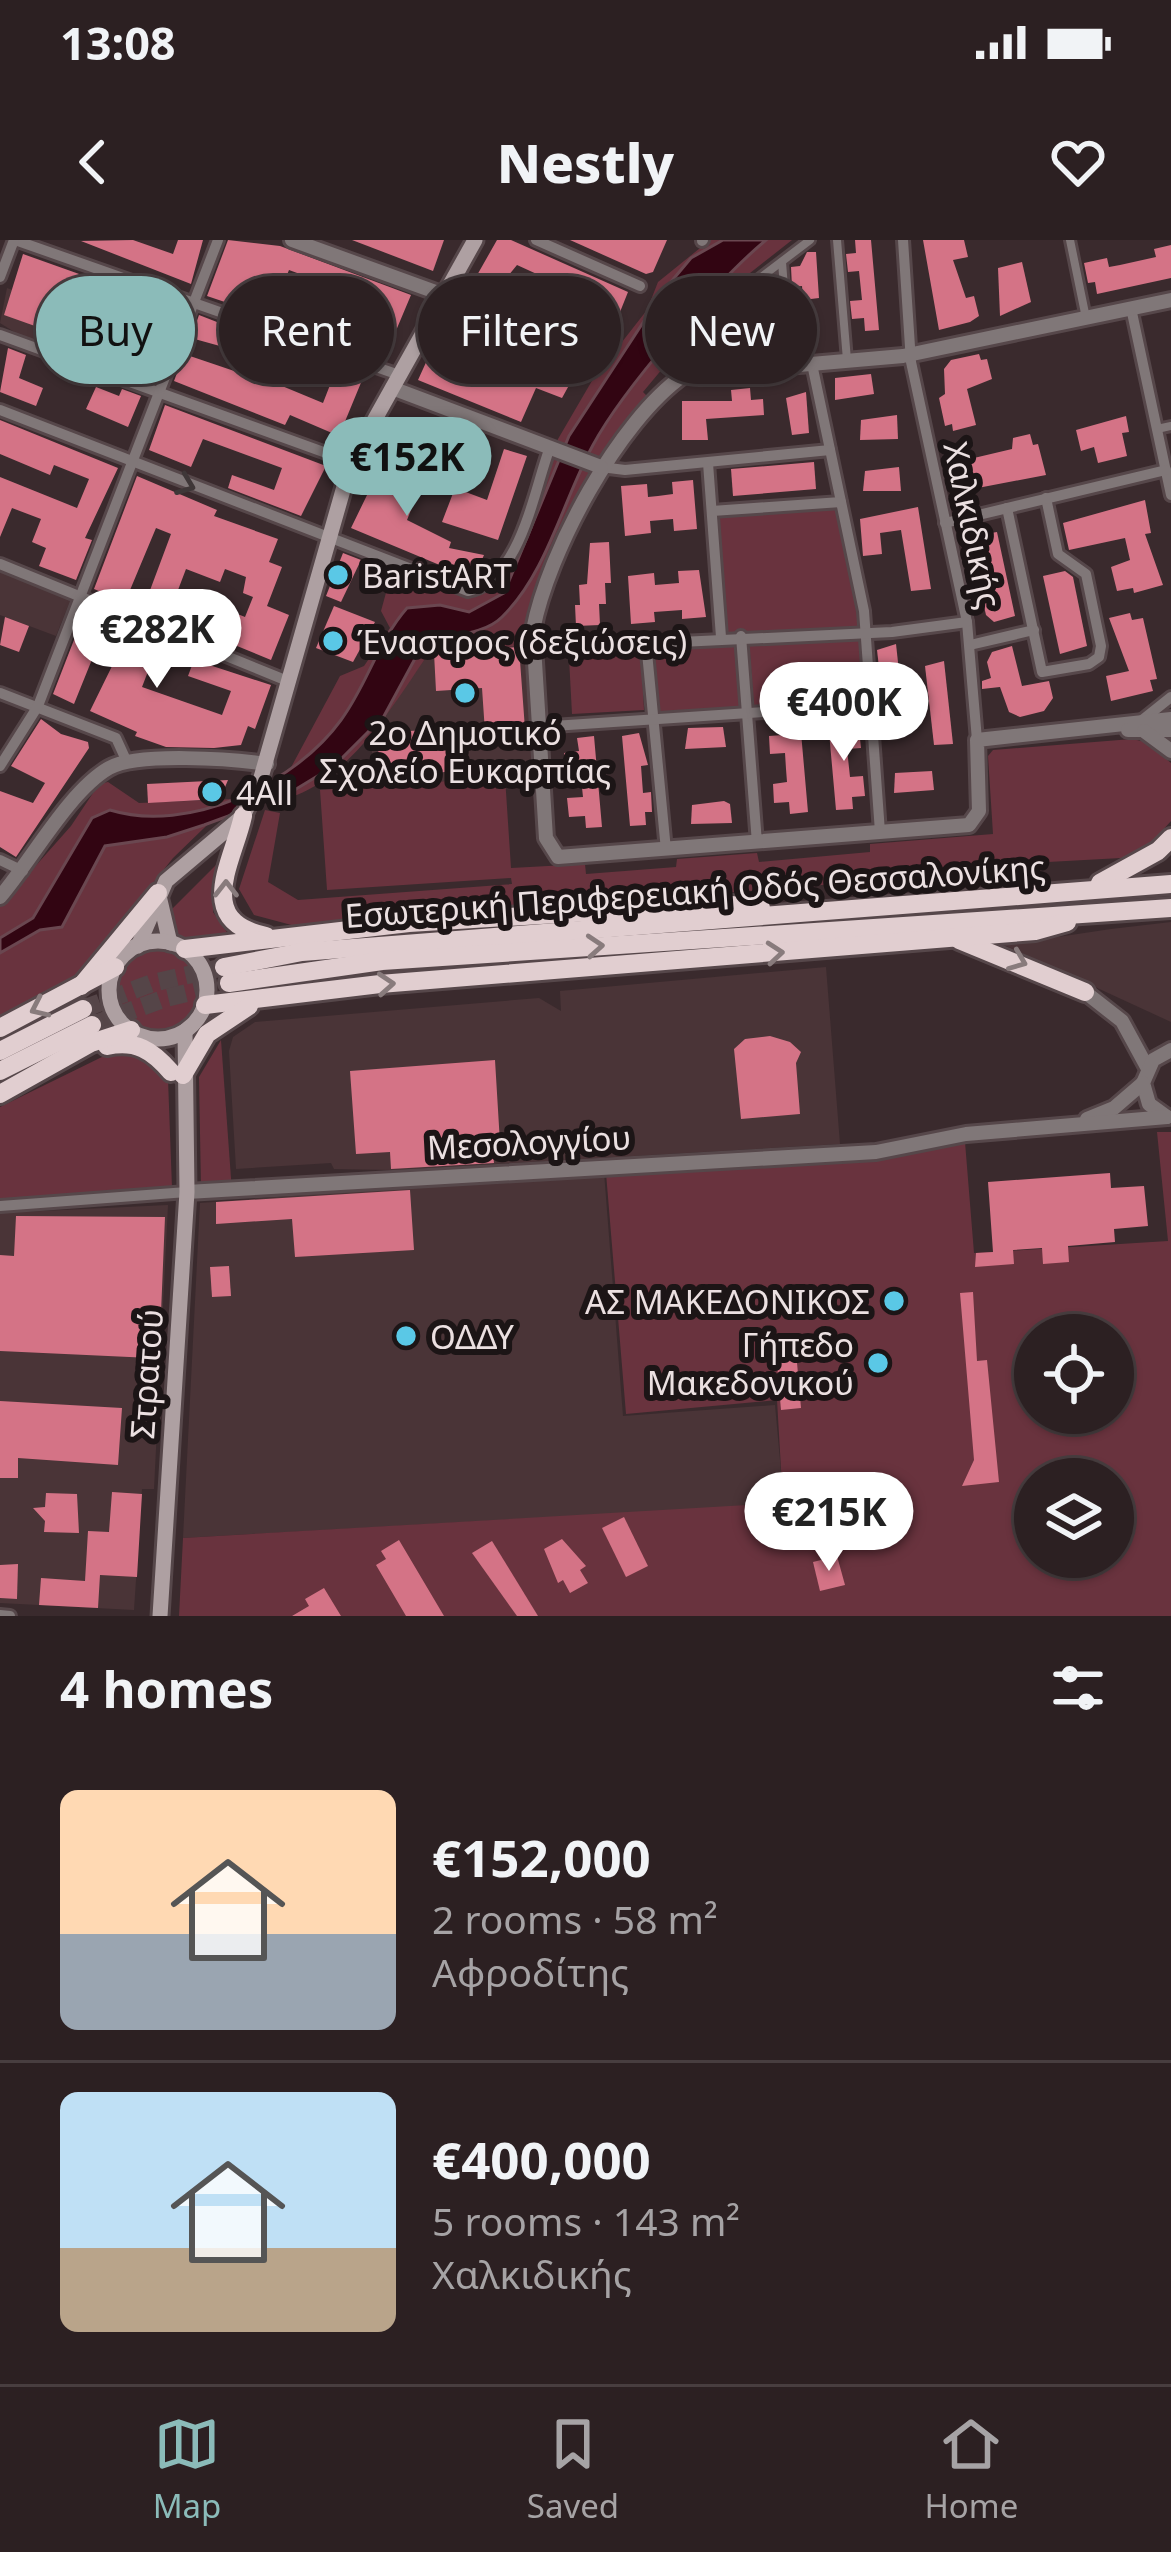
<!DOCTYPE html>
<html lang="en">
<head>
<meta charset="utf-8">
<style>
	body { margin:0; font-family:"Noto Sans",sans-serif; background:#382d2f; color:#f1f3f6; height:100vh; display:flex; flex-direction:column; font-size:45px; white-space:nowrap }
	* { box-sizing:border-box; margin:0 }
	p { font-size:39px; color:#a6a3a5 }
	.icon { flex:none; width:66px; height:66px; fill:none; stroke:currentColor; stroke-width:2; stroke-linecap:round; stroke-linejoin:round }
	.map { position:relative; height:1376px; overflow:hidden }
	.sheet { display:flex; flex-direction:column; background:#2c2022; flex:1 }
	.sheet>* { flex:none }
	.top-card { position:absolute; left:36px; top:36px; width:1101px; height:108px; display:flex; gap:24px }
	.buttons { position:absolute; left:1014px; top:1074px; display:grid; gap:24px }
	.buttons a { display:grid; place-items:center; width:120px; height:120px; border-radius:50%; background:#2c2022; box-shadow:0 3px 9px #0004,0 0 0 3px #483e40; font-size:60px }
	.price { position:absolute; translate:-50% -102px; padding:0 27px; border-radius:42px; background:#fff; color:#222; font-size:39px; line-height:78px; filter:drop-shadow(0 3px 6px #0008) }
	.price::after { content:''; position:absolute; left:50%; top:72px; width:36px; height:27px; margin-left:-18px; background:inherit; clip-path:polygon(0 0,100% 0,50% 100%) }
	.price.current { background:#8bbbb9; color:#111 }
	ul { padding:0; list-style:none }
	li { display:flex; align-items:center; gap:36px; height:300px; padding:0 60px }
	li+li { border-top:3px solid #483e40 }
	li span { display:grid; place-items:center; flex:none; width:336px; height:240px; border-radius:18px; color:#555 }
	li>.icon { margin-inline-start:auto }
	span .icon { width:144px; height:144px; fill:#fffc; stroke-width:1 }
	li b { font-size:51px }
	h2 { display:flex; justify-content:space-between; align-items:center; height:144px; padding:0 60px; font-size:51px }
	.chip { padding:0 42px; border-radius:54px; background:#2c2022; box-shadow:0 3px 9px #0004,0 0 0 3px #483e40; font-size:42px; line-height:108px }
	.chip.current { background:#8bbbb9; color:#111 }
	.status { display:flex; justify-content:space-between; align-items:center; height:84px; padding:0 60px; background:#2c2022; direction:ltr }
	.status svg { height:33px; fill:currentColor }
	header { display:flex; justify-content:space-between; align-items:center; height:156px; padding:0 60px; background:#2c2022; font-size:54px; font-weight:800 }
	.dock { display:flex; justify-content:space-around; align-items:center; height:168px; border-top:3px solid #483e40; background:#2c2022; font-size:33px; color:#a6a3a5 }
	.dock a { display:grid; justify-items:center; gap:6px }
	.dock .current { color:#8bbbb9 }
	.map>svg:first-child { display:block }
	.built { fill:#4a3437 }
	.green { fill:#69333e; fill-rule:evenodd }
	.water { fill:#320512; stroke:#6a4750; stroke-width:3 }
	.building { fill:#d47386; fill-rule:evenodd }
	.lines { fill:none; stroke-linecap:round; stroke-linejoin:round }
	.trunk-tunnel { stroke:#554548; stroke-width:18; stroke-dasharray:18 9; stroke-linecap:butt }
	.pedestrian-casing { stroke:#56474a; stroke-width:14 }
	.minor-casing { stroke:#56474a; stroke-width:16 }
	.tertiary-casing { stroke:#56474a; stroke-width:20 }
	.secondary-casing { stroke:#56474a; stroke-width:21 }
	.trunk-casing { stroke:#56474a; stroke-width:24 }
	.pedestrian { stroke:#807778; stroke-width:8 }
	.minor { stroke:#807778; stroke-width:10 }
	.tertiary { stroke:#807778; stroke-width:14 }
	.secondary { stroke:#aea0a2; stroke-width:15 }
	.trunk { stroke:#e1ced0; stroke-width:18 }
	.oneway { stroke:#3f3738 }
	.oneway2 { stroke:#887b7c }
	.poi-dot { fill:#5ac8e6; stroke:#1c1516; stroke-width:4.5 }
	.labels { text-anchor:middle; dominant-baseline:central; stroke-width:12; stroke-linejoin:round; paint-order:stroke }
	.street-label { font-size:33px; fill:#ebe0e1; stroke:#1c1516 }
	.poi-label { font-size:33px; fill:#ebe0e1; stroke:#1c1516; text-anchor:start }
</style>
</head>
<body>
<div class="status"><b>13:08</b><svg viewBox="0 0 49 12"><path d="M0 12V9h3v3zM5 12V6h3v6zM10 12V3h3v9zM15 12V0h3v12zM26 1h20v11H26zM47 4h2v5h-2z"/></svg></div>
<header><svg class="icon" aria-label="back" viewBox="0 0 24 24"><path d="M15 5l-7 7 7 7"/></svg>Nestly<svg class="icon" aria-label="heart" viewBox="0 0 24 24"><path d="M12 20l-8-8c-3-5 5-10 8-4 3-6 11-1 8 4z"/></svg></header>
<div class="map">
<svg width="1171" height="1376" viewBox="0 0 1171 1376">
	<rect width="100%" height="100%" fill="#3a2a2d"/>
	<g class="built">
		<polygon points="7,48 115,86 100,128 35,105 0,83"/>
		<polygon points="0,332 71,359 56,396 0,375"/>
		<polygon points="527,406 535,535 374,546 371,496 431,410"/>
		<polygon points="1171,682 1171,782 1004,705 1111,689"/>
		<polygon points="826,727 840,904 391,930 334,929 331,923 236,929 229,811 233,797 255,782 539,758 561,771 560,751"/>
		<polygon points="604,932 623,1176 775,1165 784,1264 183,1298 200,963"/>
		<polygon points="168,965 154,1249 142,1249 134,1370 0,1363 0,973"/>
	</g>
	<g class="green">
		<path d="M710,0H792L684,85L689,123L677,128L668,122L643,152L650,159L598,222L529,383L527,406L431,410C395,462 343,553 273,561L340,436L364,426L390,388L381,371L393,327L468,356L499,344L508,335L558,199L593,139L647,70L658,42Z"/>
		<polygon points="841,262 866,390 721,397 712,271"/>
		<polygon points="860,393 865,460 754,468 749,401"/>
		<polygon points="737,402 742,470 657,476 652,407"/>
		<polygon points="641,413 644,470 572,474 569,418"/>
		<polygon points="1132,499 1146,502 1171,523 1171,581 1143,612 1121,618 942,628 885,640 299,687 254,675 239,649 265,570 280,573 268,642 298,660 512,644 511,638 327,650 320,550 505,537 511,628 585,624 586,634 676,627 677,619 757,613 759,622 870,612 870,604 993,594 988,516 993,510"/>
		<polygon points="108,542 139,563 234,559 173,618 78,737 0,779 0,666 71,586 99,544"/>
		<polygon points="220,621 213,672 231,698 196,707 174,691 172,669"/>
		<circle cx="158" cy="750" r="41"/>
		<polygon points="221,800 232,952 201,948 199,837"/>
		<polygon points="134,809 168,839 172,948 0,961 0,867 106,815"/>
		<path d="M1157,892H1171V1376H179L183,1298L783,1263L777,1160L626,1174L606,933L879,916L965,902L974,1013L1168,1001ZM1035,1095H1113V1173H1035ZM1035,1239H1113V1317H1035Z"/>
	</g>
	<path class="water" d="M723,0H766C717,41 623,149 593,205C563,260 547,333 502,377C483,396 448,394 424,402L384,476L334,526L288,554L204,585L167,597L105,606L62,687L40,690L0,713V698L33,678L92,578L110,570C188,594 294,545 341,480C367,445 378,401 407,368L440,365L469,372L504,353L569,196L665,49L691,18Z"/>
	<g class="building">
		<polygon points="133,0 173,14 178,0 203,0 191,44 81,1"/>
		<path d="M228,0L280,6L411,55L387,112L360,100L376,63L322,42L313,65L323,69L314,92L207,56ZM289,30L308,37L298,59L280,52Z"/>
		<polygon points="352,0 444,0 433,31"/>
		<polygon points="497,0 511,0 628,52 620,72 517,25 508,36 488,81 583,120 562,158 536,148 521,182 418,140 433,107 460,118 478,75 459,67"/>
		<polygon points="570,0 667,0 653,32 646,34"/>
		<polygon points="855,0 871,0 879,90 865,91 864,78 852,79 850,61 862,60 859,31 848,32 846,14 856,13"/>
		<polygon points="923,0 964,0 968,17 953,20 966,58 974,56 979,76 970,82 939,90"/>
		<polygon points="1171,5 1171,38 1097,54 1095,42 1088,43 1084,23 1107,18 1109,27 1120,25 1156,17 1154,9"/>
		<polygon points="807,12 816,12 819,58 803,60 802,46 792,47 791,27 800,26"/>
		<polygon points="23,14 124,50 113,82 73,68 63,96 4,75"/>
		<polygon points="1022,22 1031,62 1000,76 998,28"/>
		<polygon points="767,57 772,103 754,104 753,91 738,93 736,72 752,71 750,58"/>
		<polygon points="521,58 572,78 567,92 516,72"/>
		<polygon points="199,75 263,100 259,110 279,117 270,141 323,163 330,145 293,129 301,111 365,133 339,196 290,175 285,185 174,141 184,114 249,136 256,116 191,98"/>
		<polygon points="152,77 164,90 144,108 132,96"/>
		<polygon points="8,108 26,115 19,138 43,148 36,166 0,152"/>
		<polygon points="979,114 981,120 987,119 992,139 967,149 976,185 953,191 952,184 945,186 939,158 945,154 944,129 951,120"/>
		<polygon points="871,134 874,154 835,160 835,138"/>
		<polygon points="96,147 119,156 122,149 141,156 128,187 86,169"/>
		<polygon points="750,148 751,160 763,159 764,175 706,179 708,200 682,200 682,161 732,161 731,150"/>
		<polygon points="806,152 809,193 792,195 786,158"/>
		<polygon points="165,165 326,226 301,276 228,248 232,235 274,250 282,228 203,199 191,227 149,210"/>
		<polygon points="897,175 898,199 860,200 861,180"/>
		<polygon points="1126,176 1129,192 1122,193 1127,216 1098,223 1094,207 1081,211 1076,190"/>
		<polygon points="0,180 118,228 85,298 92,300 76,340 39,326 46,308 32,302 41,279 12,268 0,297 0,237 77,268 89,239 54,225 50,235 0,214"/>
		<polygon points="1030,194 1033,205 1038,204 1046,235 962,251 957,222 1012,209 1013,198"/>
		<polygon points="504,209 527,216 498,300 442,282 455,248 487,260"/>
		<polygon points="386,216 426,232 407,280 451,302 449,308 484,315 477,331 469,328 466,336 351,288"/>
		<polygon points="814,222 816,249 733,256 731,229"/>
		<polygon points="899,227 901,251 863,251 865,231"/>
		<path d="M137,236L217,270L214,276L278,299L269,322L282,327L267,366L289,375L271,420L176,381L179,373L146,361L171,294L156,288L125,362L94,349ZM186,329L220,342L225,329L246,337L243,353L253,357L245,377L178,350Z"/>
		<polygon points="693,240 697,289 674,291 673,279 650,281 651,293 625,296 621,246 647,244 648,257 658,256 673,254 672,242"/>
		<polygon points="1145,260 1151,293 1145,294 1163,345 1134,353 1133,348 1117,351 1111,327 1130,320 1125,298 1069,310 1063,283"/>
		<polygon points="918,267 931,349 911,351 901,290 880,293 882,314 863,316 860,279"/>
		<polygon points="997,292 1015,376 994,382 986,375 970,306 979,295"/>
		<polygon points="609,302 611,343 605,343 606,364 599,364 600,385 576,386 575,365 580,365 579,345 587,344 590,303"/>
		<polygon points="343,313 361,320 341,362 326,356"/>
		<polygon points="699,330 706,377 682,379 682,370 654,372 655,382 631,384 628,336 654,333 655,345 679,343 678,331"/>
		<polygon points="1065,331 1073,337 1087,406 1060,414 1043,336"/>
		<polygon points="334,366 375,382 353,422 316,408"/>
		<polygon points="86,369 159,403 142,447 222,475 231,451 188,436 194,420 271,445 255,489 248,486 241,505 214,508 166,507 135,496 137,492 90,471 115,420 95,412 74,464 53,454"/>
		<polygon points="1130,373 1132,380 1143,378 1157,439 1150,440 1153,451 1111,461 1106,436 1129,431 1109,378"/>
		<polygon points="5,377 29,386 19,412 0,405"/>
		<polygon points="896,404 905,486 886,488 877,410"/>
		<polygon points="1012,406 1022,446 1049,441 1053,458 1044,471 1020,477 1009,472 1000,447 982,449 982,441 991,438 987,422 992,412"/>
		<polygon points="519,407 525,489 485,492 482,448 436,451 434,413"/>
		<polygon points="944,421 953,504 934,505 925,426"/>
		<polygon points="845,477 846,491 859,489 861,508 847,509 850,537 863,536 865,556 852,557 853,569 836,570 828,481"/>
		<polygon points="41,479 61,494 88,502 89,508 16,617 0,607 0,551 33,563 45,543 11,526"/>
		<polygon points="800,481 808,572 790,574 789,562 774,563 773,544 787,542 786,529 785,513 770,514 769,496 783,495 782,482"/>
		<polygon points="723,487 726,507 685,509 688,488"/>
		<polygon points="442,489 457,490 460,530 359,543 357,522 379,520 377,493"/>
		<polygon points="639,493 648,525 641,526 643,553 651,552 652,572 645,572 646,585 630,586 622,496"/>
		<polygon points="594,496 602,587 586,588 585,576 569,577 567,558 583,557 580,529 566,531 564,513 579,511 577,498"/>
		<polygon points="932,531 934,550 894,553 895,533"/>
		<polygon points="228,540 220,559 148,563 147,544"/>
		<polygon points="724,561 730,564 732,583 691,584 692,565"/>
		<polygon points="770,796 790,802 801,812 796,823 800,874 741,879 734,809 745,799"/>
		<polygon points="495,820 500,903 492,904 494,923 391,929 390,912 356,914 350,831"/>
		<polygon points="1110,933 1111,948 1144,946 1148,986 1114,989 1115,1002 1068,1006 1069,1022 1043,1024 1042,1008 1013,1010 1014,1024 975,1027 976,1013 993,1012 988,942"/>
		<polygon points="410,950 414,1010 295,1017 292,979 216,984 216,962"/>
		<polygon points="16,976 165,977 161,1073 153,1072 151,1118 0,1111 0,1015 14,1016"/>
		<polygon points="229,1026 231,1056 212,1057 210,1027"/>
		<polygon points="973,1052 977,1121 987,1120 999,1242 962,1246 974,1220 960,1053"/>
		<polygon points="795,1100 801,1168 781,1170 775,1102"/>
		<polygon points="0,1161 122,1168 118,1225 18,1218 18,1238 0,1238"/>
		<polygon points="112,1252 142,1254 137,1337 100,1335 98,1368 39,1365 41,1338 85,1341 88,1291 109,1292"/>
		<polygon points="46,1253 77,1254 79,1293 44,1292 45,1281 33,1268 45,1267"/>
		<polygon points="624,1277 648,1326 626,1337 602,1288"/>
		<polygon points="562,1299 586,1326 580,1330 588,1343 570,1353 563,1340 558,1343 544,1309"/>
		<polygon points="399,1300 444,1376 406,1376 376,1325 386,1319 381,1311"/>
		<polygon points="492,1301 538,1376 517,1376 472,1313"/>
		<polygon points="837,1316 845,1345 820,1351 813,1322"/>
		<polygon points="18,1324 17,1359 0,1358 0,1325"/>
		<polygon points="324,1348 341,1376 292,1376 309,1366 305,1359"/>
	</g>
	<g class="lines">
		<g class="trunk-tunnel">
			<polyline points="83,769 152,743 224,727"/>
			<polyline points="92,785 166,758 229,743"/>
		</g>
		<g class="pedestrian-casing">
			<g id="pedestrian">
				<polyline points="837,0 847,120"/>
				<polyline points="1070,0 1086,78"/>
				<polyline points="782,22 790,125"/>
				<polyline points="712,130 709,77 810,0"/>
				<polyline points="1157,189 1171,186"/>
			</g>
		</g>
		<g class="minor-casing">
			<g id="minor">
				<polyline points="15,0 399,135"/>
				<polyline points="536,0 640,46"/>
				<polyline points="903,0 911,122 967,382 977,500"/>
				<polyline points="702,1 703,0"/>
				<polyline points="0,37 14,0"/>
				<polyline points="1131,68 1171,255"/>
				<polyline points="0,95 351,222"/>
				<polyline points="812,124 864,371 880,592"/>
				<path d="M0,170L468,351C520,340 533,254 549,210"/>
				<polyline points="708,223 721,397"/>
				<polyline points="601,227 625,230 830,210"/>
				<polyline points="1007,268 1042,432 1089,424 1099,417 1101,406 1086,334 1058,314 1046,258"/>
				<polyline points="712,271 841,262"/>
				<polyline points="945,283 1166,230"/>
				<polyline points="0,324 290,442"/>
				<polyline points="741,396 757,603"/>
				<polyline points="646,402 666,610"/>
				<polyline points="970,405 1034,390"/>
				<polyline points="533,409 892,392 967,382"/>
				<polyline points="0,453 116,498 127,522"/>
				<polyline points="1141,481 1171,457"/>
				<polyline points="538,487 871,465"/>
				<polyline points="0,526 38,466 218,0"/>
				<polyline points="0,620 23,631"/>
				<polyline points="0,966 187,952"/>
				<polyline points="0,1375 10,1376"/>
			</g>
		</g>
		<g class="tertiary-casing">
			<g id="tertiary">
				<polyline points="292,0 444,55"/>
				<path d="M1171,60L903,116L684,135C618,181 548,312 533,390L546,598L558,617L969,585L979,571L977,500L1171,479"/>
				<polyline points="392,148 601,227"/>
				<polyline points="1128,490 1171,490"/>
				<polyline points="1144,491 1171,511"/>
				<path d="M0,657C31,621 69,551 109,528C138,512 233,519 267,524"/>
				<polyline points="1085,752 1122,781 1147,827"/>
				<polyline points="1167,877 1149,864 1143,843 1153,820 1171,810"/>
				<polyline points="1087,879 1114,868 1143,843"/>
				<polyline points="187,952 876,912 966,894 1167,877"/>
			</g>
		</g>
		<g class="secondary-casing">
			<g id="secondary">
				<polyline points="159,656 170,703"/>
				<circle cx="158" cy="750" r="49"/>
				<polyline points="138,706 166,641 243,576 260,541 351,222 475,0"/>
				<polyline points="160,1376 187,952 185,791"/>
			</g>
		</g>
		<g class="trunk-casing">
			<g id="trunk">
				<path d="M243,576C233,622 193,681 266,696"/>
				<polyline points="1100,643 1158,611 1171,598"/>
				<polyline points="959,700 1085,752"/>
				<polyline points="185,709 409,683 721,664 761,668"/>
				<polyline points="224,727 302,712 1171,644"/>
				<polyline points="229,743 382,721 1171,668"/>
				<polyline points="81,746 158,653"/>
				<polyline points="205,765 380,744 1035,691 1067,682"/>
				<polyline points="0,788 115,727"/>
				<path d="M107,806C136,800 152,810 171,832"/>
				<polyline points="0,811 83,769"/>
				<polyline points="0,831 92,785"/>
				<polyline points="183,835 207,794 249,766"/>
				<polyline points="0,854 91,803 131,790"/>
			</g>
		</g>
		<use href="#pedestrian" class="pedestrian"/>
		<use href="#minor" class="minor"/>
		<use href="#tertiary" class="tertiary"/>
		<use href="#secondary" class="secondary"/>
		<use href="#trunk" class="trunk"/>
	</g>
	<defs><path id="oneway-chevron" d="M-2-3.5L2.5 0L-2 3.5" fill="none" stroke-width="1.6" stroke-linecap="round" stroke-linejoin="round" transform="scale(3)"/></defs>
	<use class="oneway" href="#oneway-chevron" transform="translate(186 245) rotate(21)"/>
	<g class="oneway2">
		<use href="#oneway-chevron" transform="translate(226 649) rotate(-90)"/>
		<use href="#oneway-chevron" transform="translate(595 706) rotate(-4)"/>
		<use href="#oneway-chevron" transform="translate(775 713) rotate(-5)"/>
		<use href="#oneway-chevron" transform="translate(1018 721) rotate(22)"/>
		<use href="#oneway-chevron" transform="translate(386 744) rotate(-4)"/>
		<use href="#oneway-chevron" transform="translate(39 768) rotate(155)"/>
	</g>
	<g class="poi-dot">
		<circle cx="338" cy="335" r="12"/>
		<circle cx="333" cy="401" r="12"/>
		<circle cx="465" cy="453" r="12"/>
		<circle cx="212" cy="552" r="12"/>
		<circle cx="894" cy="1061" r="12"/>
		<circle cx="406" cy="1096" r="12"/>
		<circle cx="878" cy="1123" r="12"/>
	</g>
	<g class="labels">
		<g class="street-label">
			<text transform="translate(973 285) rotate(78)">Χαλκιδικής</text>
			<text transform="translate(695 651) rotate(-4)">Εσωτερική Περιφερειακή Οδός Θεσσαλονίκης</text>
			<text transform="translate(529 902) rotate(-3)">Μεσολογγίου</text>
			<text transform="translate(146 1134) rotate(-86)">Στρατού</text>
		</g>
		<g class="poi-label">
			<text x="362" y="335">BaristART</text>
			<text x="357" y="401">Έναστρος (δεξιώσεις)</text>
			<text x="465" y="492" text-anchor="middle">2ο Δημοτικό<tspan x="465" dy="38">Σχολείο Ευκαρπίας</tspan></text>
			<text x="236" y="552">4All</text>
			<text x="870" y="1061" text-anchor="end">ΑΣ ΜΑΚΕΔΟΝΙΚΟΣ</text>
			<text x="430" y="1096">ΟΔΔΥ</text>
			<text x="854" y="1104" text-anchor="end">Γήπεδο<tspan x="854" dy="38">Μακεδονικού</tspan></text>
		</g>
	</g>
</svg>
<div class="buttons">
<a><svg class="icon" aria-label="locate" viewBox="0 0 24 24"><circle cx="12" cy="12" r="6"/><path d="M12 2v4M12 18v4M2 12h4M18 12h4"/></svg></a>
<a><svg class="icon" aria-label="layers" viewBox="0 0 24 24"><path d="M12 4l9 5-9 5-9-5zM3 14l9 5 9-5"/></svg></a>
</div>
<b class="price current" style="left:407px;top:279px">€152K</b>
<b class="price" style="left:157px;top:451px">€282K</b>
<b class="price" style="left:844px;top:524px">€400K</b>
<b class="price" style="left:829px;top:1334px">€215K</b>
<div class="top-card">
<a class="chip current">Buy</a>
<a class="chip">Rent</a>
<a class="chip">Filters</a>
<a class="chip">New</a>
</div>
</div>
<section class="sheet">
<h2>4 homes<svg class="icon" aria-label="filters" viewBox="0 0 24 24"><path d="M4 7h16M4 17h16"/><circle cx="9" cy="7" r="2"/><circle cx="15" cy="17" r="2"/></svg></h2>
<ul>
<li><span style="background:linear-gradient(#ffd9b3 60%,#9aa5b1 0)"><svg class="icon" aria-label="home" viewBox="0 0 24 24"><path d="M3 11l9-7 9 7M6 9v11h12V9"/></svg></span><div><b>€152,000</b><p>2 rooms · 58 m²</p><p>Αφροδίτης</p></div></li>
<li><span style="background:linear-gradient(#bfe0f5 65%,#b9a48a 0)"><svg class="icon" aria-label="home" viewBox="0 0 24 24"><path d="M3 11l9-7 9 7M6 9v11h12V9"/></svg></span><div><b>€400,000</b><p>5 rooms · 143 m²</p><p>Χαλκιδικής</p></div></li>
</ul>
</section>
<nav class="dock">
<a class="current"><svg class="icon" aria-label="map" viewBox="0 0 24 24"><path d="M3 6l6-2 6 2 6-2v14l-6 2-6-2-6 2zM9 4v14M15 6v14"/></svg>Map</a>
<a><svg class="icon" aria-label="saved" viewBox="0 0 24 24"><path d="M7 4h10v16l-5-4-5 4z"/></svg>Saved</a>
<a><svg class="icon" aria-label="home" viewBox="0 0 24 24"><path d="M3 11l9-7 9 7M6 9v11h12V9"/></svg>Home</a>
</nav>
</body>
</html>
